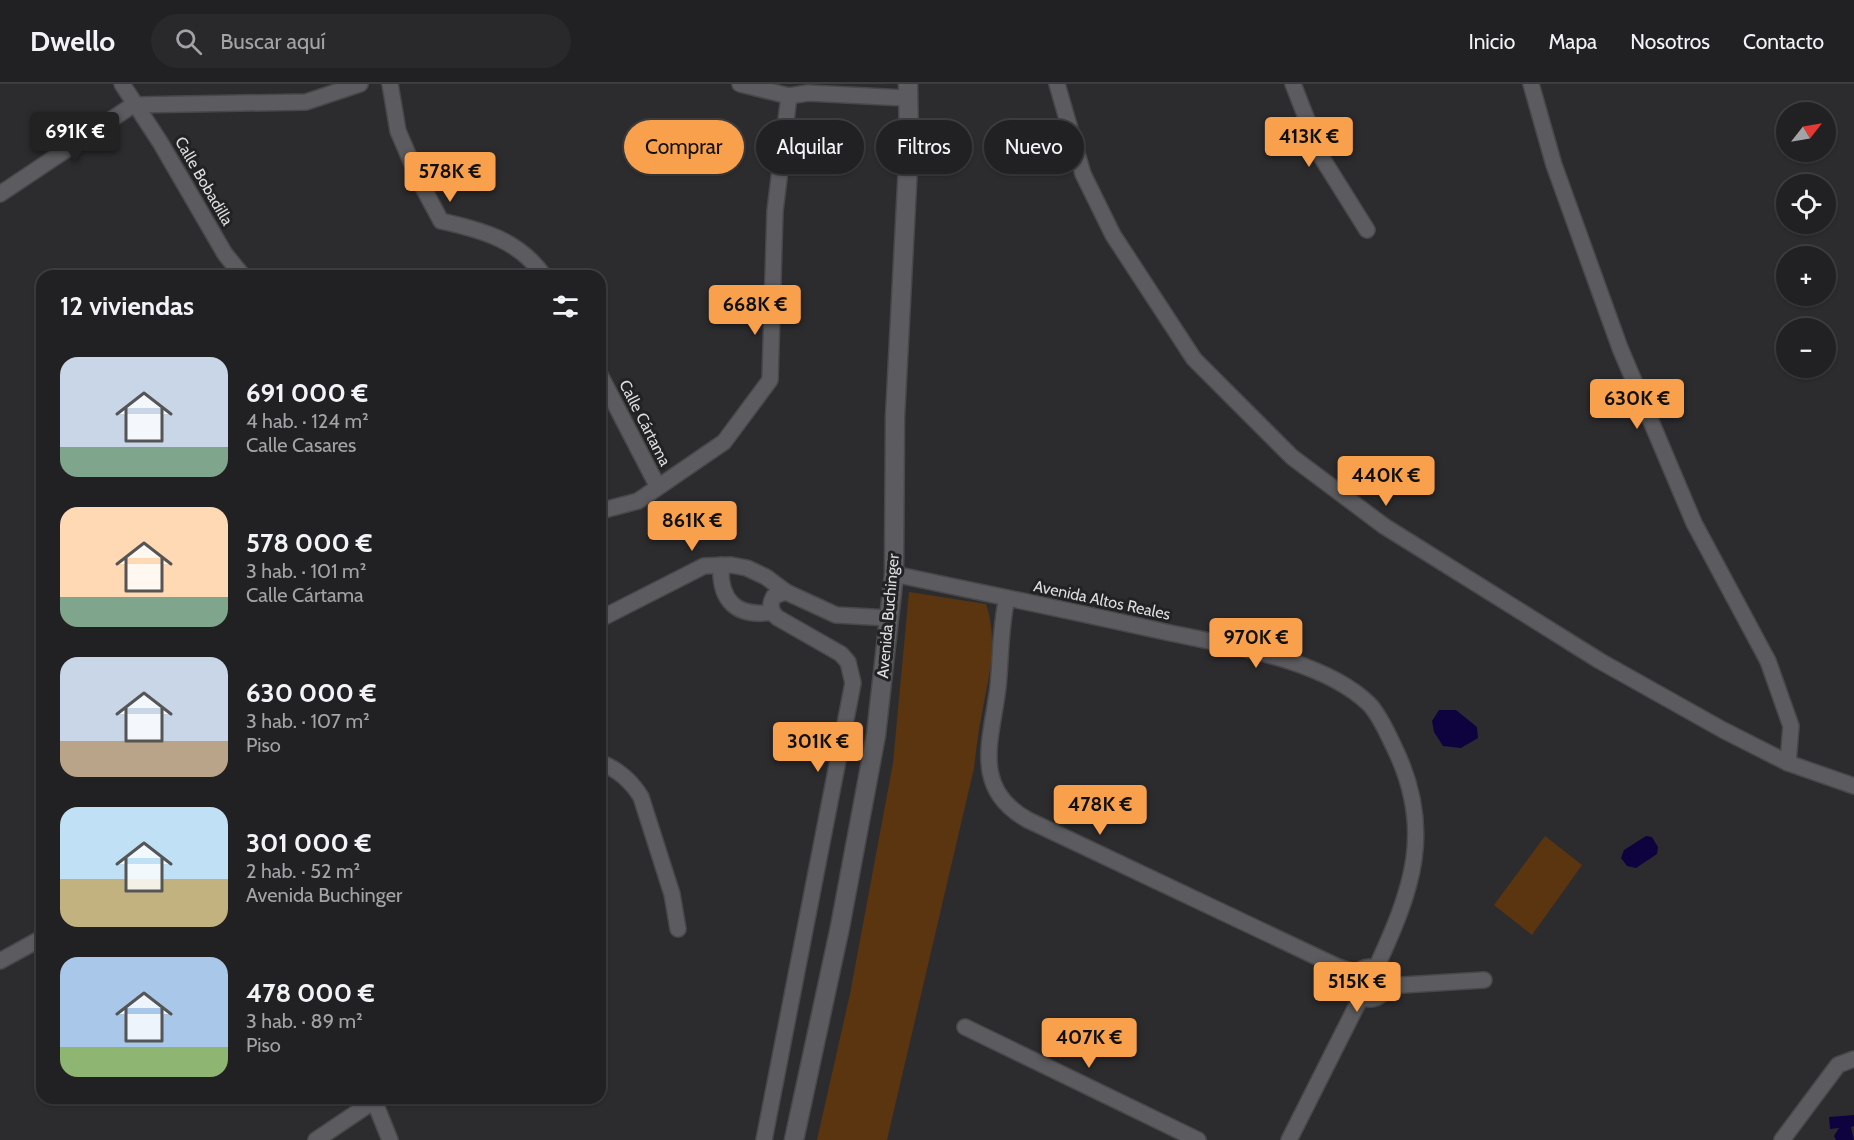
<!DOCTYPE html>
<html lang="es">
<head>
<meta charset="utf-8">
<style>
	body { margin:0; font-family:Cabin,sans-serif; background:#29292b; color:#f1f3f6; height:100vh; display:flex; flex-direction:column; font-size:22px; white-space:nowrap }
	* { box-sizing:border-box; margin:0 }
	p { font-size:20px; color:#a2a3a6 }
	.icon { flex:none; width:33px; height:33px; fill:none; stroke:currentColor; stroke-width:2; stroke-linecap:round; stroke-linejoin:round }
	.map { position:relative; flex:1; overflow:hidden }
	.sheet { position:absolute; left:36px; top:186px; width:570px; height:834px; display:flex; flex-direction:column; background:#212123; border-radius:18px; box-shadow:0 2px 4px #0004,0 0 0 2px #3e3e41 }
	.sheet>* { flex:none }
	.top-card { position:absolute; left:624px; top:36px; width:570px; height:54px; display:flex; gap:12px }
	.needle { width:39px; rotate:59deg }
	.buttons { position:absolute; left:1776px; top:18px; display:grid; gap:12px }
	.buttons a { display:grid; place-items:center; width:60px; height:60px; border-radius:50%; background:#212123; box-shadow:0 2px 4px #0004,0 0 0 2px #3e3e41; font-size:30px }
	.price { position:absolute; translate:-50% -51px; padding:0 14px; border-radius:6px; background:#f8a04b; color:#111; font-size:20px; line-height:39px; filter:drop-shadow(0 2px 3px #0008) }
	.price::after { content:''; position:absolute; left:50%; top:36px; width:18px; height:14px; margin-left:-9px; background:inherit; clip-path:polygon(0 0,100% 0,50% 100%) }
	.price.selected { background:#222; color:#fff }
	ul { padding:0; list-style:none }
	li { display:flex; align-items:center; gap:18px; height:150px; padding:0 24px }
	li span { display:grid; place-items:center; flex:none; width:168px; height:120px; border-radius:18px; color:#555 }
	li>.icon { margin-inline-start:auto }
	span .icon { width:72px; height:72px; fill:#fffc; stroke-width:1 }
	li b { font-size:26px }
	h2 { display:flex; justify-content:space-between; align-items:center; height:72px; padding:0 24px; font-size:26px }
	.pill { padding:0 21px; border-radius:27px; background:#212123; box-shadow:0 2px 4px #0004,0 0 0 2px #3e3e41; font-size:21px; line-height:54px }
	.pill.selected { background:#f8a04b; color:#111 }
	header { display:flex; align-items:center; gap:36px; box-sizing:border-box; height:84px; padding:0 30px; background:#212123; border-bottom:2px solid #3e3e41 }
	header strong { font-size:28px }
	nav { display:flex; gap:33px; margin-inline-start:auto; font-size:21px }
	.search { width:420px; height:54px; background:#29292b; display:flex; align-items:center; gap:15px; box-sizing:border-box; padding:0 21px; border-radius:33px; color:#a2a3a6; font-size:22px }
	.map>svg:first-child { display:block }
	.green { fill:#5a3510 }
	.water { fill:#0e033e }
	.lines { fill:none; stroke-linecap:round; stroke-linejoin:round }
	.street-casing { stroke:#48484b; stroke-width:18 }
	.secondary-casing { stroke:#48484b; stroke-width:21 }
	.street { stroke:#5c5c60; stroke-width:15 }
	.secondary { stroke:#5c5c60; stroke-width:18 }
	.labels { text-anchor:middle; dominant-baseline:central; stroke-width:6; stroke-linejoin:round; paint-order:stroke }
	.street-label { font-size:16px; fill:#dddddf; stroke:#222225 }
</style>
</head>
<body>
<header>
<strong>Dwello</strong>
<div class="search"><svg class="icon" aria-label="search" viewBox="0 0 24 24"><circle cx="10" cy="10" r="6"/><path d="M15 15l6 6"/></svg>Buscar aquí</div>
<nav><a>Inicio</a><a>Mapa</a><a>Nosotros</a><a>Contacto</a></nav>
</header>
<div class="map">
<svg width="1854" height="1056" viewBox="0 0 1854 1056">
	<rect width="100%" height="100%" fill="#2c2c2f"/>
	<g class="green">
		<path d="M909,508L986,520C999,559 988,595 981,634C978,650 976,667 974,684L887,1056H817L850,910L893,679Z"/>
		<polygon points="1545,752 1582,781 1532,851 1494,821"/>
	</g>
	<g class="water">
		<polygon points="1439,626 1456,626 1477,643 1478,654 1461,664 1443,662 1434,648 1432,637"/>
		<polygon points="1646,752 1652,753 1658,763 1657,770 1636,784 1627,782 1621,774 1624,766"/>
		<polygon points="1854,1031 1854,1042 1851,1043 1854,1056 1836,1056 1834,1052 1839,1044 1830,1045 1829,1033"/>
	</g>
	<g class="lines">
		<g class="street-casing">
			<g id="street">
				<polyline points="122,0 160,58 225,170 243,192"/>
				<path d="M390,0L398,47L419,96L441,137C482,146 519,156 544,192"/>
				<polyline points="740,0 789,12 808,9 905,14 908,7"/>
				<polyline points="1057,0 1083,90 1113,151 1194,275 1292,373 1384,442 1600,577 1723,646 1788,679 1854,702"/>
				<polyline points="1293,0 1322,74 1367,146"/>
				<polyline points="1531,0 1554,81 1620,264 1694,439 1768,577 1791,642 1788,679"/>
				<polyline points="133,21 306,18 360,0"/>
				<polyline points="0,110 133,21"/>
				<polyline points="600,291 658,403"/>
				<polyline points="600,427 638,417 724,358 770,296 775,127 789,12"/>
				<path d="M721,481C719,516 736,534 772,528"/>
				<path d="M894,490C983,509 1072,527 1161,547C1224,561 1322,574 1369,620C1379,630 1388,650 1394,663C1435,746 1412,806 1376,884"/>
				<path d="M1007,514C1000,544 1001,573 998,603C992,654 970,704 1028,736L1336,882L1356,889"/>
				<polyline points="600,535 704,482 731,481 747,484 766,493 786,508"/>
				<path d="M600,679C617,684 632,698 641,713L672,810L678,845"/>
				<polyline points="0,877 42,854"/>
				<circle cx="1370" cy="899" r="16"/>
				<polyline points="1386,902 1484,896"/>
				<polyline points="965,943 1198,1056"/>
				<polyline points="373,1014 390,1056"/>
				<polyline points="316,1056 374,1017"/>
				<path d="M764,1056L853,599L848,578L841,570L778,534C770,528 769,520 774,512L786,508L836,531L889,534"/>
				<polyline points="1289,1056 1361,913"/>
				<polyline points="1782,1056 1838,981 1854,975"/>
			</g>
		</g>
		<g class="secondary-casing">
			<polyline id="secondary" points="794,1056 840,843 876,651 894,490 895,333 909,62 908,0"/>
		</g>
		<use href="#street" class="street"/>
		<use href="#secondary" class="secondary"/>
	</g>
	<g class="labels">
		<g class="street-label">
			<text transform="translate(204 97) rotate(60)">Calle Bobadilla</text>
			<text transform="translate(645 339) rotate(63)">Calle Cártama</text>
			<text transform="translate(1102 516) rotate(12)">Avenida Altos Reales</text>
			<text transform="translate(888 532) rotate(-85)">Avenida Buchinger</text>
		</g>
	</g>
</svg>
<div class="buttons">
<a><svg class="needle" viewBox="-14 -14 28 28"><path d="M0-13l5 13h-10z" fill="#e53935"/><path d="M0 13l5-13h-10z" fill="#a2a3a6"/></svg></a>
<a><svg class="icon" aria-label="locate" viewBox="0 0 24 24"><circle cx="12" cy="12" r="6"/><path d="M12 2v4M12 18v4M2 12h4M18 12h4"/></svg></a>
<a>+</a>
<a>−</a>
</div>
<b class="price selected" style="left:75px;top:79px">691K €</b>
<b class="price" style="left:1309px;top:84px">413K €</b>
<b class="price" style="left:450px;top:119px">578K €</b>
<b class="price" style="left:755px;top:252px">668K €</b>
<b class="price" style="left:1637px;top:346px">630K €</b>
<b class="price" style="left:1386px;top:423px">440K €</b>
<b class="price" style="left:692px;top:468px">861K €</b>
<b class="price" style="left:1256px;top:585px">970K €</b>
<b class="price" style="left:818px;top:689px">301K €</b>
<b class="price" style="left:1100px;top:752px">478K €</b>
<b class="price" style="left:1357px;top:929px">515K €</b>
<b class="price" style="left:1089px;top:985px">407K €</b>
<div class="top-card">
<a class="pill selected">Comprar</a>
<a class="pill">Alquilar</a>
<a class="pill">Filtros</a>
<a class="pill">Nuevo</a>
</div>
<section class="sheet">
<h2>12 viviendas<svg class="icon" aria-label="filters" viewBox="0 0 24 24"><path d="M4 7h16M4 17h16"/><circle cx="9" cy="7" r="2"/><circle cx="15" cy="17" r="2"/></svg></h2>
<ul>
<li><span style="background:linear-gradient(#c9d6e8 75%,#7fa58c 0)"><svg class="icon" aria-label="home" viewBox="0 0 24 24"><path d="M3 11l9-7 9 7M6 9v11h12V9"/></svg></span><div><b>691 000 €</b><p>4 hab. · 124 m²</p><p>Calle Casares</p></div></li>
<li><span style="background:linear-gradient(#ffd9b3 75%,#7fa58c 0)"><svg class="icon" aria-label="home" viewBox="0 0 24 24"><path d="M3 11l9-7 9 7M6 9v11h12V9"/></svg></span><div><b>578 000 €</b><p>3 hab. · 101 m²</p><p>Calle Cártama</p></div></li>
<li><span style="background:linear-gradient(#c9d6e8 70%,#b9a48a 0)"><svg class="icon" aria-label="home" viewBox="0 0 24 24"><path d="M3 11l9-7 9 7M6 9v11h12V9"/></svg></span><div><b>630 000 €</b><p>3 hab. · 107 m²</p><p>Piso</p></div></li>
<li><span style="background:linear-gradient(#bfe0f5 60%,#c2b280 0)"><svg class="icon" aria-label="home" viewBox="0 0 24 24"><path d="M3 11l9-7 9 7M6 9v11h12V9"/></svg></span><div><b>301 000 €</b><p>2 hab. · 52 m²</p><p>Avenida Buchinger</p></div></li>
<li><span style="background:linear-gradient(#a9c7e8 75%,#8fb573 0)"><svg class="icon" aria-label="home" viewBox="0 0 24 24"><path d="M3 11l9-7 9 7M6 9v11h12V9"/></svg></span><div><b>478 000 €</b><p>3 hab. · 89 m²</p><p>Piso</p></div></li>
</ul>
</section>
</div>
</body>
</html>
